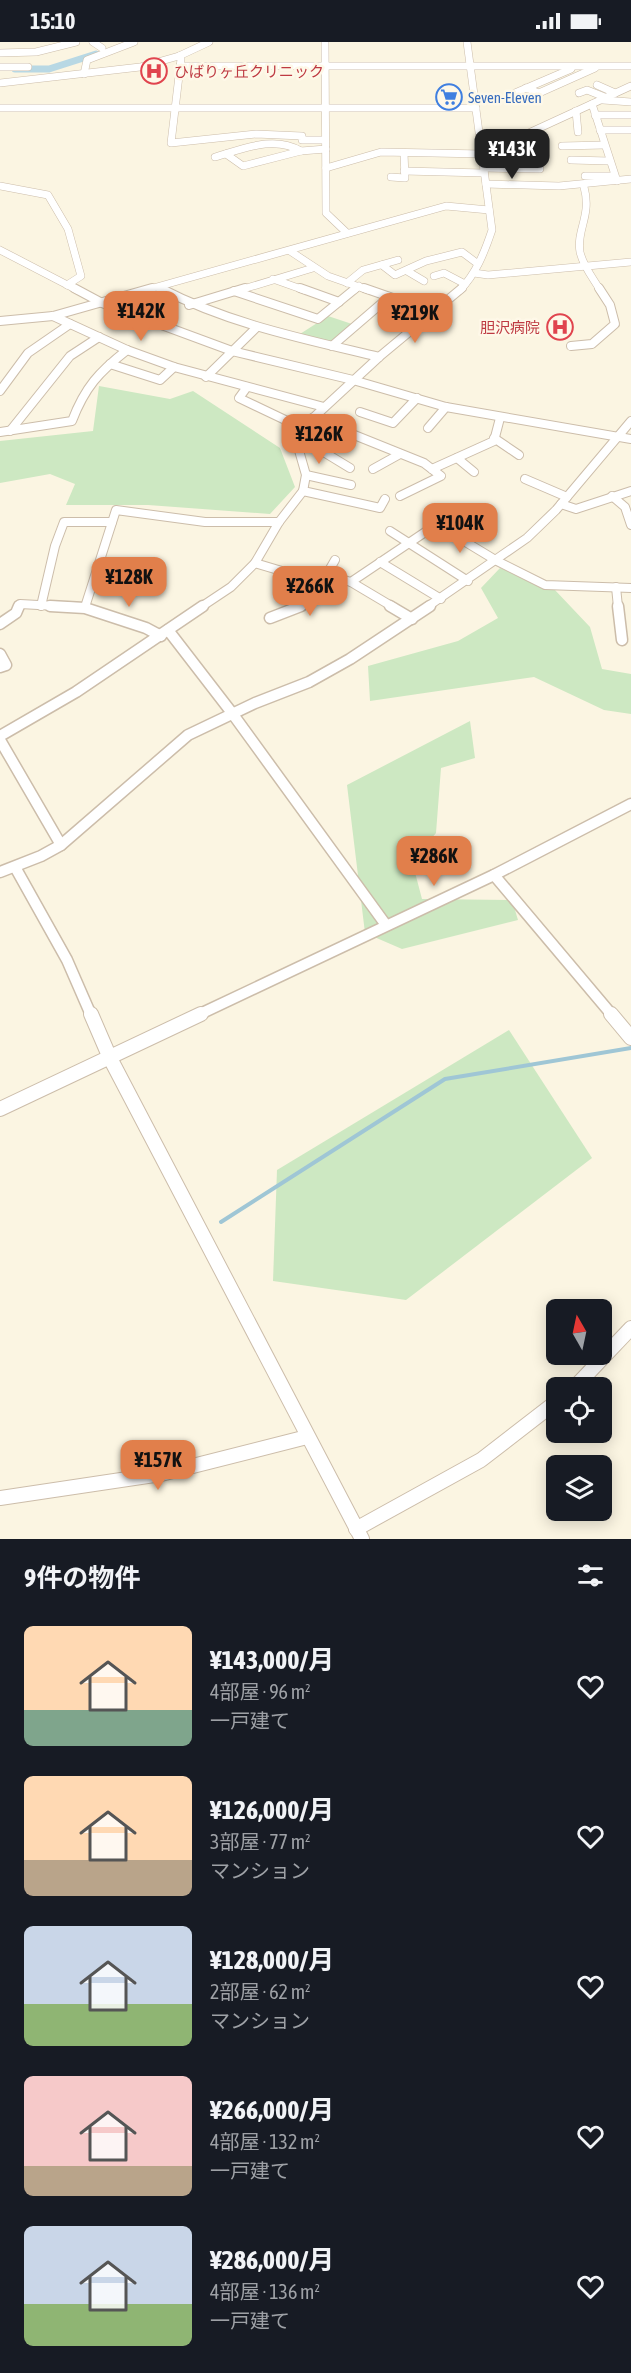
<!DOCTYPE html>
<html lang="ja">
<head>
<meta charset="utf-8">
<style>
	body { margin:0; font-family:"Asap Condensed","Noto Sans JP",sans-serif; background:#20242c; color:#f1f3f6; height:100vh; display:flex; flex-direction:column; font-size:22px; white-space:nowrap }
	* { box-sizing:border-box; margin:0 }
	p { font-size:20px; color:#9ea1a6 }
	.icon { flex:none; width:33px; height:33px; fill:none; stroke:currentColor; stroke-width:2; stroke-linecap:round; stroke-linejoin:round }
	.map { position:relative; height:1497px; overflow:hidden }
	.side { display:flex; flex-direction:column; background:#171b24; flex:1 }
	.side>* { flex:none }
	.needle { width:39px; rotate:351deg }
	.buttons { position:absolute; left:546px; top:1257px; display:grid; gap:12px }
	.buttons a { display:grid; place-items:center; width:66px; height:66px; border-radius:9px; background:#171b24; box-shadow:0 3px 15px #0003; font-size:30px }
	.price { position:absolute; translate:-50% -51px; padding:0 14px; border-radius:12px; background:#e17f4b; color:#111; font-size:20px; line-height:39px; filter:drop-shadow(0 2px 3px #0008) }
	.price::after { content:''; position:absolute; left:50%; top:36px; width:18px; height:14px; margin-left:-9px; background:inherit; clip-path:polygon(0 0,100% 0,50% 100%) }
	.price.on { background:#222; color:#fff }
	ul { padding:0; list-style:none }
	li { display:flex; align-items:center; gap:18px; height:150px; padding:0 24px }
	li span { display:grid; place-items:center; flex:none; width:168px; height:120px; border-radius:9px; color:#555 }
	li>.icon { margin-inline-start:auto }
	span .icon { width:72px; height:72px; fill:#fffc; stroke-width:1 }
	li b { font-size:26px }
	h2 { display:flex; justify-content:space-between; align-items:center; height:72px; padding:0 24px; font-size:26px }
	.status { display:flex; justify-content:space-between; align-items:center; height:42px; padding:0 30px; background:#171b24; direction:ltr }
	.status svg { height:16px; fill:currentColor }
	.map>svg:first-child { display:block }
	.green { fill:#cde8c2 }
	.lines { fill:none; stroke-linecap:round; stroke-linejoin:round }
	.stream { stroke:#9fc6d5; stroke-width:4 }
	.canal { stroke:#b8d8e4; stroke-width:7 }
	.minor-far3-casing { stroke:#ccbdaa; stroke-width:8 }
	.minor-far2-casing { stroke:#ccbdaa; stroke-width:10 }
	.minor-far1-casing { stroke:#ccbdaa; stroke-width:13 }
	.minor-casing { stroke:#ccbdaa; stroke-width:16 }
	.minor-far3 { stroke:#fff; stroke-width:7 }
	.minor-far2 { stroke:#fff; stroke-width:8 }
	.minor-far1 { stroke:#fff; stroke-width:10 }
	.minor { stroke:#fff; stroke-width:14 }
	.labels { text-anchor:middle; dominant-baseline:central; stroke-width:5; stroke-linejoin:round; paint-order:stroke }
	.far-health-label { font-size:15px; fill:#be3a42; stroke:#fef8e8; text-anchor:start }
	.far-shop-label { font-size:15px; fill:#366cbe; stroke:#fef8e8; text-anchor:start }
</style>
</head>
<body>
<div class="status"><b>15:10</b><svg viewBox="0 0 49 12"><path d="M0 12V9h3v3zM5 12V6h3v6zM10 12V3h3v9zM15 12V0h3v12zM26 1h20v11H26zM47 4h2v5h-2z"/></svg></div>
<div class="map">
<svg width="631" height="1497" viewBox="0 0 631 1497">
	<rect width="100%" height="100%" fill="#fbf5e2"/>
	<g class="green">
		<polygon points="328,274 352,282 332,300 300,292"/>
		<polygon points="99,344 170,357 193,349 280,406 295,445 270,472 148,463 66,463 75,442 50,432 0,441 0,399 93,389"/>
		<polygon points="500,526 554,547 590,585 602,627 631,632 631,672 604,668 534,635 370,659 368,624 458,599 498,576 481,546"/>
		<polygon points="470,679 475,716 441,726 436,791 412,819 422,857 512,858 518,878 402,907 365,891 347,743"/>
		<polygon points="509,988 592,1116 406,1258 273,1239 277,1128"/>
	</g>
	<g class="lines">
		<polyline class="stream" points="221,1180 445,1037 631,1006"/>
		<polyline class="canal" points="15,27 49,27 96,12"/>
		<g class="minor-far3-casing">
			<g id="minor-far3">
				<polyline points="93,0 102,6"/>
				<polyline points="325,0 326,171 347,191"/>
				<polyline points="0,11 36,10 76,0"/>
				<polyline points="179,14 181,17 171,101 256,92 302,94 302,98 325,98"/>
				<polyline points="180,24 631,24"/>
				<polyline points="0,25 28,25"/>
				<polyline points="84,32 87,18 134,0"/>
				<polyline points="0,41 140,25 179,14 209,0"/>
				<polyline points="597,43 615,51"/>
				<polyline points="526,46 539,51 595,26"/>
				<polyline points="515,51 571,27"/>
				<polyline points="579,51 587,48 607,56"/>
				<polyline points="603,58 631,60"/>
				<polyline points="592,62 617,139"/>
				<polyline points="0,66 476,66"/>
				<polyline points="576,69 578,90"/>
				<polyline points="595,73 631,73"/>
				<polyline points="600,88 631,88"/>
				<polyline points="562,104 604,103"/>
				<polyline points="226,112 243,124 301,109 326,107"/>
				<path d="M215,115C243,107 274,93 301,109"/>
				<polyline points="571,118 609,119"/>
				<polyline points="326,126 381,110 483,112 631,44"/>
				<polyline points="484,126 540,127"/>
				<polyline points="404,129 484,131"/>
				<polyline points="585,134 614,134"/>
				<polyline points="391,135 405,136 404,111"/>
				<polyline points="486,142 559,144 631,137"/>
				<polyline points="0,144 48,153 68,187 81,234 67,243"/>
				<path d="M584,145C592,174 576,188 580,210C583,224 593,236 600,248"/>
				<polyline points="0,208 77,248"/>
				<polyline points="290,209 328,234 368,248"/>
				<polyline points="382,223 395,233 426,219 462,210 478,222"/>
				<polyline points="407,229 424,239"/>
				<polyline points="474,231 488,233 631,220"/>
				<polyline points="434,234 444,231 465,242"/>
				<polyline points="273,237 304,248"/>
				<polyline points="347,241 363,228 398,218"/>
				<polyline points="159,246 163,248"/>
				<polyline points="146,248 446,164 489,168"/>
				<polyline points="240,248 313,226"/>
				<polyline points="354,248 359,244"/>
				<path d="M460,248C476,232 485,209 492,188L467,0"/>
			</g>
		</g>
		<g class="minor-far2-casing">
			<g id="minor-far2">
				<polyline points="74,246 102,261 232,309 353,338 446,365 631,397"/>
				<path d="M160,246C229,282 304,297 379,315"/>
				<polyline points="300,246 339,260"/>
				<polyline points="364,246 433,270"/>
				<polyline points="234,249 318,277 356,246"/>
				<polyline points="189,263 245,246"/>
				<polyline points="53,274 127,308 174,325 324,365"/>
				<polyline points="0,279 53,274 152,246"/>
				<polyline points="332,304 389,255"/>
				<polyline points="571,304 592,302 615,282 610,263 599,246"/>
				<polyline points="110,322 160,338 174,325"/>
				<polyline points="206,335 256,286"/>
				<polyline points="247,345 239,356 302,386"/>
				<polyline points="0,349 28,311 70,282"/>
				<polyline points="360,370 393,381 417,356"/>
				<polyline points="312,376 424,421 441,434 400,454"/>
				<polyline points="428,386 446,365"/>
				<polyline points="10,389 70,314 99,295"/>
				<path d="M0,390L72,379C85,345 99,330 127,308"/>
				<polyline points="494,396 519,413"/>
				<polyline points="296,398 304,398 350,426"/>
				<polyline points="457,416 474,430"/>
				<polyline points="373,427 400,412"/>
				<polyline points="432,427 494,399 500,376"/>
				<polyline points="306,433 351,443"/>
				<polyline points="525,437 567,455"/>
				<polyline points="303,449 380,466 385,457"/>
				<polyline points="612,454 625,465 631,483"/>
				<polyline points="561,462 576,467 631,449"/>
				<polyline points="436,482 497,519 545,543 631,546"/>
				<polyline points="390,489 468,539"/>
				<polyline points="380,520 441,557"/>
				<polyline points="255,521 322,541"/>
				<polyline points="327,533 351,540 452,472"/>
				<polyline points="351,540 393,565"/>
				<polyline points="616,545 618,565"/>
				<polyline points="41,564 55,504 64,480 112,480"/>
				<polyline points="19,565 20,562 75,565"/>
				<polyline points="85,565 116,468 205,480 279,480"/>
				<polyline points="201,565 231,545 255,521 279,480 303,449 306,433 296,398 299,389 379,315 462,246"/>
				<polyline points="297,565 311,560 335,518"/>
				<polyline points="427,565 527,496 556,468 631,379"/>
			</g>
		</g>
		<g class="minor-far1-casing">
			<g id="minor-far1">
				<polyline points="50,564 85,566 146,586 161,594"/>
				<polyline points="390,564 412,577"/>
				<polyline points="618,564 622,598"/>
				<polyline points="270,576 301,564"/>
				<polyline points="0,582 16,571 19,564"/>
				<polyline points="168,588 232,671 386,883"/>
				<polyline points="0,612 6,623 0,625"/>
				<polyline points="0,694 76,650 203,564"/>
				<polyline points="0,698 61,803"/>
				<polyline points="15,825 67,918 91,973"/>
				<polyline points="0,830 41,814 61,803 188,693 255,661 309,640 350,617 430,564"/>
				<polyline points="494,833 612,973"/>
				<polyline points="198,973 494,833 631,762"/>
			</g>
		</g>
		<g class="minor-casing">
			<g id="minor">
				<polyline points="91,972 110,1016 362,1497"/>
				<polyline points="611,972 631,996"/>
				<polyline points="0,1067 201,972"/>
				<polyline points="574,1346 631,1286"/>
				<polyline points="0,1456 161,1432 307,1395"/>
				<polyline points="356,1487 481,1418 556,1360"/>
			</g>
		</g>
		<use href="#minor-far3" class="minor-far3"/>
		<use href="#minor-far2" class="minor-far2"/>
		<use href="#minor-far1" class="minor-far1"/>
		<use href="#minor" class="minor"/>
	</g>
	<defs>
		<g id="hospital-ring" transform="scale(1.35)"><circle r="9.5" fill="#fef8e8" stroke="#e0444e" stroke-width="1.5"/><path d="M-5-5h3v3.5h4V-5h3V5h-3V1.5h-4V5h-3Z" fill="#e0444e"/></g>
		<g id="supermarket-ring" transform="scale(1.35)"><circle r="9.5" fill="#fef8e8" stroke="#3f7fe0" stroke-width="1.5"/><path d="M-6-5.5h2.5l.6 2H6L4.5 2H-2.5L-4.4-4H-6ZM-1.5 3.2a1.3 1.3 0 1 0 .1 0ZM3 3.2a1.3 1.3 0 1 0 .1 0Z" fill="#3f7fe0"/></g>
	</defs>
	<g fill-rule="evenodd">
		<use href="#hospital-ring" x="154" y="29"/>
		<use href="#supermarket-ring" x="449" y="55"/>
		<use href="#hospital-ring" x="560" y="285"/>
	</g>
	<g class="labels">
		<g class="far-health-label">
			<text x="174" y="29">ひばりヶ丘クリニック</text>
			<text x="540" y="285" text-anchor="end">胆沢病院</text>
		</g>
		<g class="far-shop-label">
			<text x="468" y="55">Seven-Eleven</text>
		</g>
	</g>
</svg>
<div class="buttons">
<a><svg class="needle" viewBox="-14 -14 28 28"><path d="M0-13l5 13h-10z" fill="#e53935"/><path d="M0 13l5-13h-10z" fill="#9ea1a6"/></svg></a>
<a><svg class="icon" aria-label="locate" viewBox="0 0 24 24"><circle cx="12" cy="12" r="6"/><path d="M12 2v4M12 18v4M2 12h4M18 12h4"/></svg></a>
<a><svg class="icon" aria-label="layers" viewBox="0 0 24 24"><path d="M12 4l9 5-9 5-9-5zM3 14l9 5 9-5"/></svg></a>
</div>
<b class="price on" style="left:512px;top:138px">¥143K</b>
<b class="price" style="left:141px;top:300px">¥142K</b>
<b class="price" style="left:415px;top:302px">¥219K</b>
<b class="price" style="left:319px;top:423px">¥126K</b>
<b class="price" style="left:460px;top:512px">¥104K</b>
<b class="price" style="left:129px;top:566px">¥128K</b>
<b class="price" style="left:310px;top:575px">¥266K</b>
<b class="price" style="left:434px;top:845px">¥286K</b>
<b class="price" style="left:158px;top:1449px">¥157K</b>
</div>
<section class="side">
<h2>9件の物件<svg class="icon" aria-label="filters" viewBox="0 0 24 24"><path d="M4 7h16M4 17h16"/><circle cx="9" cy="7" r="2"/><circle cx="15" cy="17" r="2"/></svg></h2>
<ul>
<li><span style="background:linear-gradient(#ffd9b3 70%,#7fa58c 0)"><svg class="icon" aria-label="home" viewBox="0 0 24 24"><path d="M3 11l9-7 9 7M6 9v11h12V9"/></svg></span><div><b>¥143,000/月</b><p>4部屋 · 96 m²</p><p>一戸建て</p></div><svg class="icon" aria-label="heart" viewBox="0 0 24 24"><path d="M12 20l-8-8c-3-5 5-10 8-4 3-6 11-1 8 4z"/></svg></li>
<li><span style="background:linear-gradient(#ffd9b3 70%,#b9a48a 0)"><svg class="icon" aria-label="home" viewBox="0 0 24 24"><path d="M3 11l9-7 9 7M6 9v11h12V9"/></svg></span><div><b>¥126,000/月</b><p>3部屋 · 77 m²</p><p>マンション</p></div><svg class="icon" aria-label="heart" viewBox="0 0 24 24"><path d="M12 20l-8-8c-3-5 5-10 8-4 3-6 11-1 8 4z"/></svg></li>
<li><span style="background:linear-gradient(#c9d6e8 65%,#8fb573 0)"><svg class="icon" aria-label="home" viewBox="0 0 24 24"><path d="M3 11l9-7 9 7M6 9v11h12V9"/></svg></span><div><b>¥128,000/月</b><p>2部屋 · 62 m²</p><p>マンション</p></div><svg class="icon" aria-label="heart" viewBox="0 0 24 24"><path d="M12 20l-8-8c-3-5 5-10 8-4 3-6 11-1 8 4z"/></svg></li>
<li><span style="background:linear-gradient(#f6c9c9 75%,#b9a48a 0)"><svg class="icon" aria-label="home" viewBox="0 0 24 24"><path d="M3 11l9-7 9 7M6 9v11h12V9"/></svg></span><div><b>¥266,000/月</b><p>4部屋 · 132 m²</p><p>一戸建て</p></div><svg class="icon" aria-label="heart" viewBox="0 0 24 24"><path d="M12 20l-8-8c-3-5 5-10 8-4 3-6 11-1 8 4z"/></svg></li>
<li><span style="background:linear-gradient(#c9d6e8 65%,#8fb573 0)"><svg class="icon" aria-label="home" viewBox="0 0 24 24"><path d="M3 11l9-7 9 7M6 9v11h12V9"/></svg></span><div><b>¥286,000/月</b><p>4部屋 · 136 m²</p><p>一戸建て</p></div><svg class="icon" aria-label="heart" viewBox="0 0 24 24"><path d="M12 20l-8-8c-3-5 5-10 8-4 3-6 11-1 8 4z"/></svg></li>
</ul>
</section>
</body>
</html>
